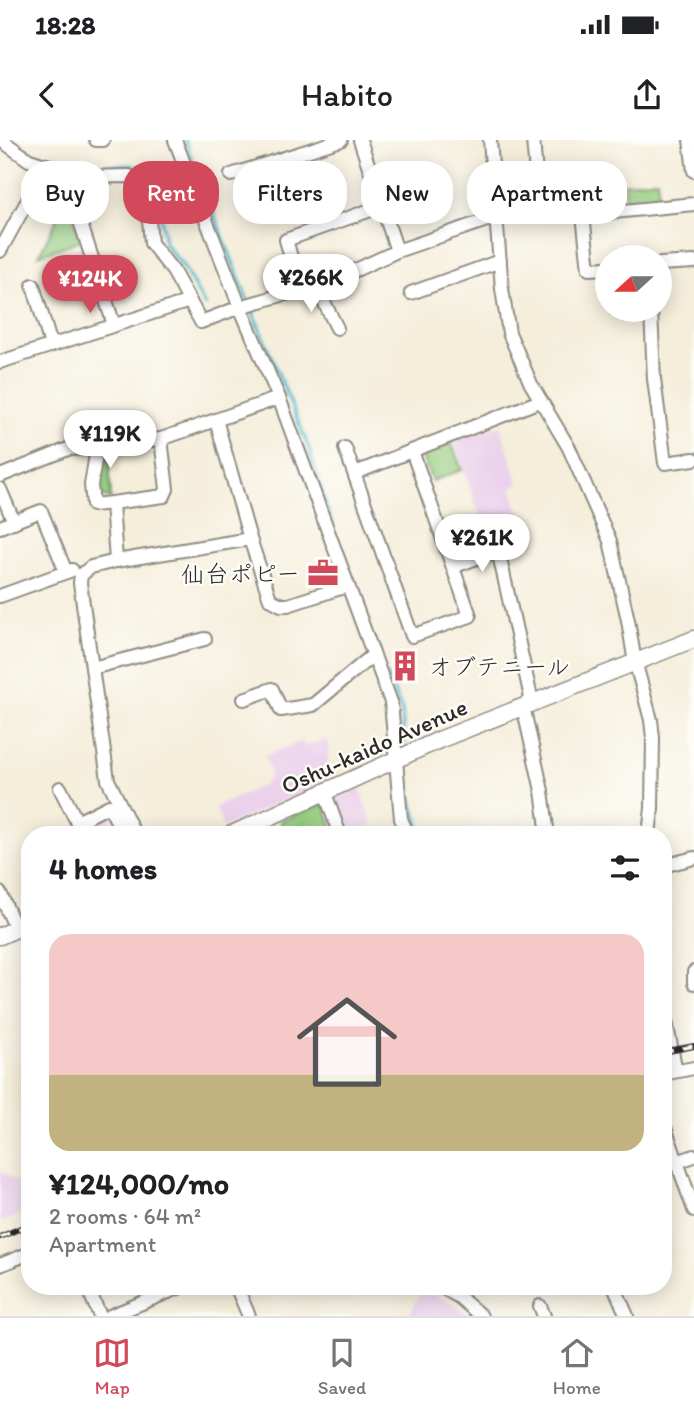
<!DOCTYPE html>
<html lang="en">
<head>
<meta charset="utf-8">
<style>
	body { margin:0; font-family:Itim,"Klee One",sans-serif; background:#f6f6f6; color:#202124; height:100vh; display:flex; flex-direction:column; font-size:26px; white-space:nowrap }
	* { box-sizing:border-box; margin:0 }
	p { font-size:23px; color:#757577 }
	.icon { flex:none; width:38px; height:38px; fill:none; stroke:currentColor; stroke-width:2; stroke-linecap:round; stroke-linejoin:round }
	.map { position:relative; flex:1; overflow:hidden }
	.drawer { position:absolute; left:21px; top:686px; width:651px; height:469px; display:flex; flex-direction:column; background:#fff; border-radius:28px; box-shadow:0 4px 18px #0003 }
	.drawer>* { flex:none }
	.banner { position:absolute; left:21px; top:21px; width:653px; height:63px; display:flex; gap:14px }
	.needle { width:46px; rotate:249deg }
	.buttons { position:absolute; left:595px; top:105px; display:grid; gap:14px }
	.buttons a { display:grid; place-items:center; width:77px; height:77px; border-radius:50%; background:#fff; box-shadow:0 4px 18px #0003; font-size:35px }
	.price { position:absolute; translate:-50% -60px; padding:0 16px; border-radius:24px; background:#fff; color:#222; font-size:23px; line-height:46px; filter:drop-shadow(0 2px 4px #0008) }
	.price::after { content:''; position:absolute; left:50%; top:42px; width:21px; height:16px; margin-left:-10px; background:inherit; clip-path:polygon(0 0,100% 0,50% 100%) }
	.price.on { background:#d1495b; color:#fff }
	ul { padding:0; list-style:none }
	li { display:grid; align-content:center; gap:14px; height:371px; padding:0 28px }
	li+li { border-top:2px solid #e0e0e0 }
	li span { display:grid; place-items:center; height:217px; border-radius:21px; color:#555 }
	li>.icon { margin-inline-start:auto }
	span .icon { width:126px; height:126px; fill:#fffc; stroke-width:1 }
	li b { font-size:30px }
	h2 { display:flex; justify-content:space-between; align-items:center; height:84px; padding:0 28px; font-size:30px }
	.pill { padding:0 24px; border-radius:28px; background:#fff; box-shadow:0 4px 18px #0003; font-size:24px; line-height:63px }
	.pill.on { background:#d1495b; color:#fff }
	.status { display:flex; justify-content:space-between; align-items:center; height:49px; padding:0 35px; background:#fff; direction:ltr }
	.status svg { height:19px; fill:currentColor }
	header { display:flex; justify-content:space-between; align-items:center; height:91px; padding:0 28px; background:#fff; font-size:32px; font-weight:600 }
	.tab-bar { display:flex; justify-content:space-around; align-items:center; height:98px; border-top:2px solid #e0e0e0; background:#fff; font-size:19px; color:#757577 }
	.tab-bar a { display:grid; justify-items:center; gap:4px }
	.tab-bar .on { color:#d1495b }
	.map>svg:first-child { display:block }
	.built { fill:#ebd1ec }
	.green { fill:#94cc7f; stroke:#607c55; stroke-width:2 }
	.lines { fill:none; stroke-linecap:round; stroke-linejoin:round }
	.stream { stroke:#55bbd3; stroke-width:3.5 }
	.minor-casing { stroke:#908c83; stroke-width:16 }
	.major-casing { stroke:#908c83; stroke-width:19 }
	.minor { stroke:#fff; stroke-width:12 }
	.major { stroke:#fff; stroke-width:16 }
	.rail-casing { stroke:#2b2b2b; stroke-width:6 }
	.rail { stroke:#fdfcf7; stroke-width:3.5; stroke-dasharray:10; stroke-linecap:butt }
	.labels { text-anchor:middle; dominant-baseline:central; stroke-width:5; stroke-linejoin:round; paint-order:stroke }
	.poi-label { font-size:24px; fill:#2b2b2b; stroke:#fdfcf7; text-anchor:end }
	.street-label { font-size:24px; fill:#2b2b2b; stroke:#fdfcf7 }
</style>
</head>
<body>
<div class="status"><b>18:28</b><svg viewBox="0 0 49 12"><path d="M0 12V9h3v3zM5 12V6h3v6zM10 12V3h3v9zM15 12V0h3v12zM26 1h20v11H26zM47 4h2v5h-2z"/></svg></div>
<header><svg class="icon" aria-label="back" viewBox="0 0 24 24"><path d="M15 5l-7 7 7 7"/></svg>Habito<svg class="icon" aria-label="share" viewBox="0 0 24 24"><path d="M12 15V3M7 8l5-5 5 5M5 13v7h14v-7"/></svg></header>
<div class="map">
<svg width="694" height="1176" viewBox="0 0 694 1176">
	<rect width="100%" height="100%" fill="#fdfcf7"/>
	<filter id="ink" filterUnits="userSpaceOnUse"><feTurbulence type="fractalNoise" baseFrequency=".0143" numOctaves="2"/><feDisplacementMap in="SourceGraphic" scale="14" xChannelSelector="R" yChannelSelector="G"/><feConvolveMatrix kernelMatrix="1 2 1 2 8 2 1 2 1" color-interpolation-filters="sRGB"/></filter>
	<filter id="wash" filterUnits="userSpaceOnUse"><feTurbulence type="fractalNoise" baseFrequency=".00686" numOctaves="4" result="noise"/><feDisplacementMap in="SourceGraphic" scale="28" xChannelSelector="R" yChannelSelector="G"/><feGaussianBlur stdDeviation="1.57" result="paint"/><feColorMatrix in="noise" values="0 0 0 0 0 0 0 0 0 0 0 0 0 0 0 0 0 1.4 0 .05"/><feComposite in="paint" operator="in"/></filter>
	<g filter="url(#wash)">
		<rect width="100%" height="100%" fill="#f5eedb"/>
		<g class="built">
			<polygon points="500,285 519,344 511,348 524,384 507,391 500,405 491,408 454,301"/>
			<polygon points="325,599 329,604 328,623 323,628 328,641 223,687 215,667 264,645 271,635 265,616 302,601 305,606"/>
			<polygon points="359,646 373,685 346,695 333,658"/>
			<polygon points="106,670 119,695 60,695"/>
			<polygon points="0,1030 30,1051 30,1071 0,1083"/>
			<polygon points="422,1149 454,1165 469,1176 409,1176"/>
		</g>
		<g class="green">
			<polygon points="657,39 660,63 627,67 624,43"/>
			<polygon points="67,59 81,100 39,115"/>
			<polygon points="451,302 462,330 432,341 423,320 426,311"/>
			<polygon points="109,312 111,359 100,356 94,351 100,318"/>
			<polygon points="324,663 335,695 312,695 311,693 306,695 286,695 280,681"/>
		</g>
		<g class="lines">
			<g class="stream">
				<polyline points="185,0 248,161"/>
				<polyline points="30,13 87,26 132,25 148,36 159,60 165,104 183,126 205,166"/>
				<polyline points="251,168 307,303 333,387"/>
				<polyline points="387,535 402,571 404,604"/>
				<polyline points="405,638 422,695"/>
			</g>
		</g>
	</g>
	<g filter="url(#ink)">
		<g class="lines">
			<g class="minor-casing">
				<g id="minor">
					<polyline points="1,0 29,20 84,37"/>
					<polyline points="96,0 103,0"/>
					<polyline points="175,0 240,167 279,258 391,562 401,679 408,695"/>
					<polyline points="360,0 397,111"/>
					<polyline points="490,0 502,149 509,193 531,244 569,308 610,401 628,480 634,517 651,580 653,598 652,668 649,695"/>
					<polyline points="533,0 537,45"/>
					<polyline points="690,0 694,31"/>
					<polyline points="231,35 341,0"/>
					<polyline points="596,44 599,73"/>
					<polyline points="0,111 47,25"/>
					<polyline points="660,124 694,122"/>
					<polyline points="607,128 589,129 583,75 694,64"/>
					<polyline points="33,145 51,205"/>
					<polyline points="316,146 337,188"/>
					<polyline points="301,151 286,100 382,66"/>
					<polyline points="411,153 500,121"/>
					<polyline points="651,170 654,239 665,323 694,319"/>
					<polyline points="114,185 74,63 84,37 129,36 141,46 147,57 151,103 173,131 201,182 240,167 334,140 397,111 487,80 496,79"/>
					<polyline points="0,222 190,161"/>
					<polyline points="216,280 250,399 270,459 281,465 288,465 347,446"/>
					<polyline points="97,308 91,345 93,365 112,363"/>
					<polyline points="345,308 412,496 470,476 412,311"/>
					<polyline points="355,333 540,261"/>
					<polyline points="0,336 68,309 97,308 161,299 279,258"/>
					<polyline points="0,349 14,382"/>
					<polyline points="0,387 41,371 66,432"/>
					<polyline points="116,421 112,363 164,356 167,349 161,299"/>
					<polyline points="453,427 498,410 532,562"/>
					<polyline points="0,456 72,430"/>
					<polyline points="92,528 205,499"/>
					<polyline points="244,559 272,549 281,570 313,565 373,515"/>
					<polyline points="523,566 542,651 548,695"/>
					<polyline points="60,648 77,682 109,666 124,695"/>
					<polyline points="325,653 340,695"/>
					<polyline points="135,695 108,640 80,443 81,435 91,427 116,421 250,399"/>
					<polyline points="663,726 694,718"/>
					<polyline points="0,753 16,789"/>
					<polyline points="694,832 694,843"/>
					<polyline points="663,867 676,931"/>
					<polyline points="663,934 694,928"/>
					<polyline points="663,982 694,1070"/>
					<polyline points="677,1022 694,1016"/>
					<polyline points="0,1125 30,1113"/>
					<polyline points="87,1146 100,1176"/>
					<polyline points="236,1146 249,1176"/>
					<polyline points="440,1146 459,1157 481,1176"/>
					<polyline points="614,1146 627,1176"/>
					<polyline points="540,1166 544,1176"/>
					<polyline points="110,1176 183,1146"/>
				</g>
			</g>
			<g class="major-casing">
				<g id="major">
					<polyline points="230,695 439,600 694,499"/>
					<polyline points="0,796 30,783"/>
				</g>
			</g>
			<use href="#minor" class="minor"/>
			<use href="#major" class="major"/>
			<g class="rail-casing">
				<g id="rail">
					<polyline points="663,912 694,906"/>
					<polyline points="0,1097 30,1084"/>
				</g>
			</g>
			<use href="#rail" class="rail"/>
		</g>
	</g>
	<defs>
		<g id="office-bare" transform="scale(2.415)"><path d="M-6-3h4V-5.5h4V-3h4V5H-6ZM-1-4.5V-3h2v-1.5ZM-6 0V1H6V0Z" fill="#d1495b" stroke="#fdfcf7" stroke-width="2.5" paint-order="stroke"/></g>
		<g id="building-bare" transform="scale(2.415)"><path d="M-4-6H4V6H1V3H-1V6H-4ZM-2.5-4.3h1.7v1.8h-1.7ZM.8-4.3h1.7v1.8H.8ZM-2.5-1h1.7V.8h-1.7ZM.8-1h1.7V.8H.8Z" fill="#d1495b" stroke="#fdfcf7" stroke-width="2.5" paint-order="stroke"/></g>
	</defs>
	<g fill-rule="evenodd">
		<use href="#office-bare" x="323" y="433"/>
		<use href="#building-bare" x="405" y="526"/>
	</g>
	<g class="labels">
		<g class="poi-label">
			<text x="300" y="433">仙台ポピー</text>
			<text x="428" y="526" text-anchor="start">オブテニール</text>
		</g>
		<g class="street-label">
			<text transform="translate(374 606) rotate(-24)">Oshu-kaido Avenue</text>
		</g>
	</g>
</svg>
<div class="buttons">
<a><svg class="needle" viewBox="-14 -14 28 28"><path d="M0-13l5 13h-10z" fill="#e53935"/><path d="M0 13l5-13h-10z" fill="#757577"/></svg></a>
</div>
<b class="price" style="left:311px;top:174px">¥266K</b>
<b class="price on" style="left:90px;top:175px">¥124K</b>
<b class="price" style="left:110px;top:330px">¥119K</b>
<b class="price" style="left:482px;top:434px">¥261K</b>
<div class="banner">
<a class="pill">Buy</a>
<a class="pill on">Rent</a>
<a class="pill">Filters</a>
<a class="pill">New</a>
<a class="pill">Apartment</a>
</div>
<section class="drawer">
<h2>4 homes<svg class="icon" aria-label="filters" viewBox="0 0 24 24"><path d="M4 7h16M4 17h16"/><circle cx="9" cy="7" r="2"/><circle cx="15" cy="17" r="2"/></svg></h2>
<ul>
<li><span style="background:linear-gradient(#f6c9c9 65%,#c2b280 0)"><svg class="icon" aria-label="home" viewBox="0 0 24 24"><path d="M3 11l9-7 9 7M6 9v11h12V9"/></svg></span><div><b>¥124,000/mo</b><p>2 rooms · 64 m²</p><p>Apartment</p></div></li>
</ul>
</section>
</div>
<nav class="tab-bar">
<a class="on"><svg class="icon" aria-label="map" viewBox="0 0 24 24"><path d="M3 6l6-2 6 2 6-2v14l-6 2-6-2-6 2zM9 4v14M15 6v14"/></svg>Map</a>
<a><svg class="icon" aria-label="saved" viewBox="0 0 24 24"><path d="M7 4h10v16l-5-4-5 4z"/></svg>Saved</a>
<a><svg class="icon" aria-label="home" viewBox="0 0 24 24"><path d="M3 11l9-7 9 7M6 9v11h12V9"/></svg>Home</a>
</nav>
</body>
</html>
